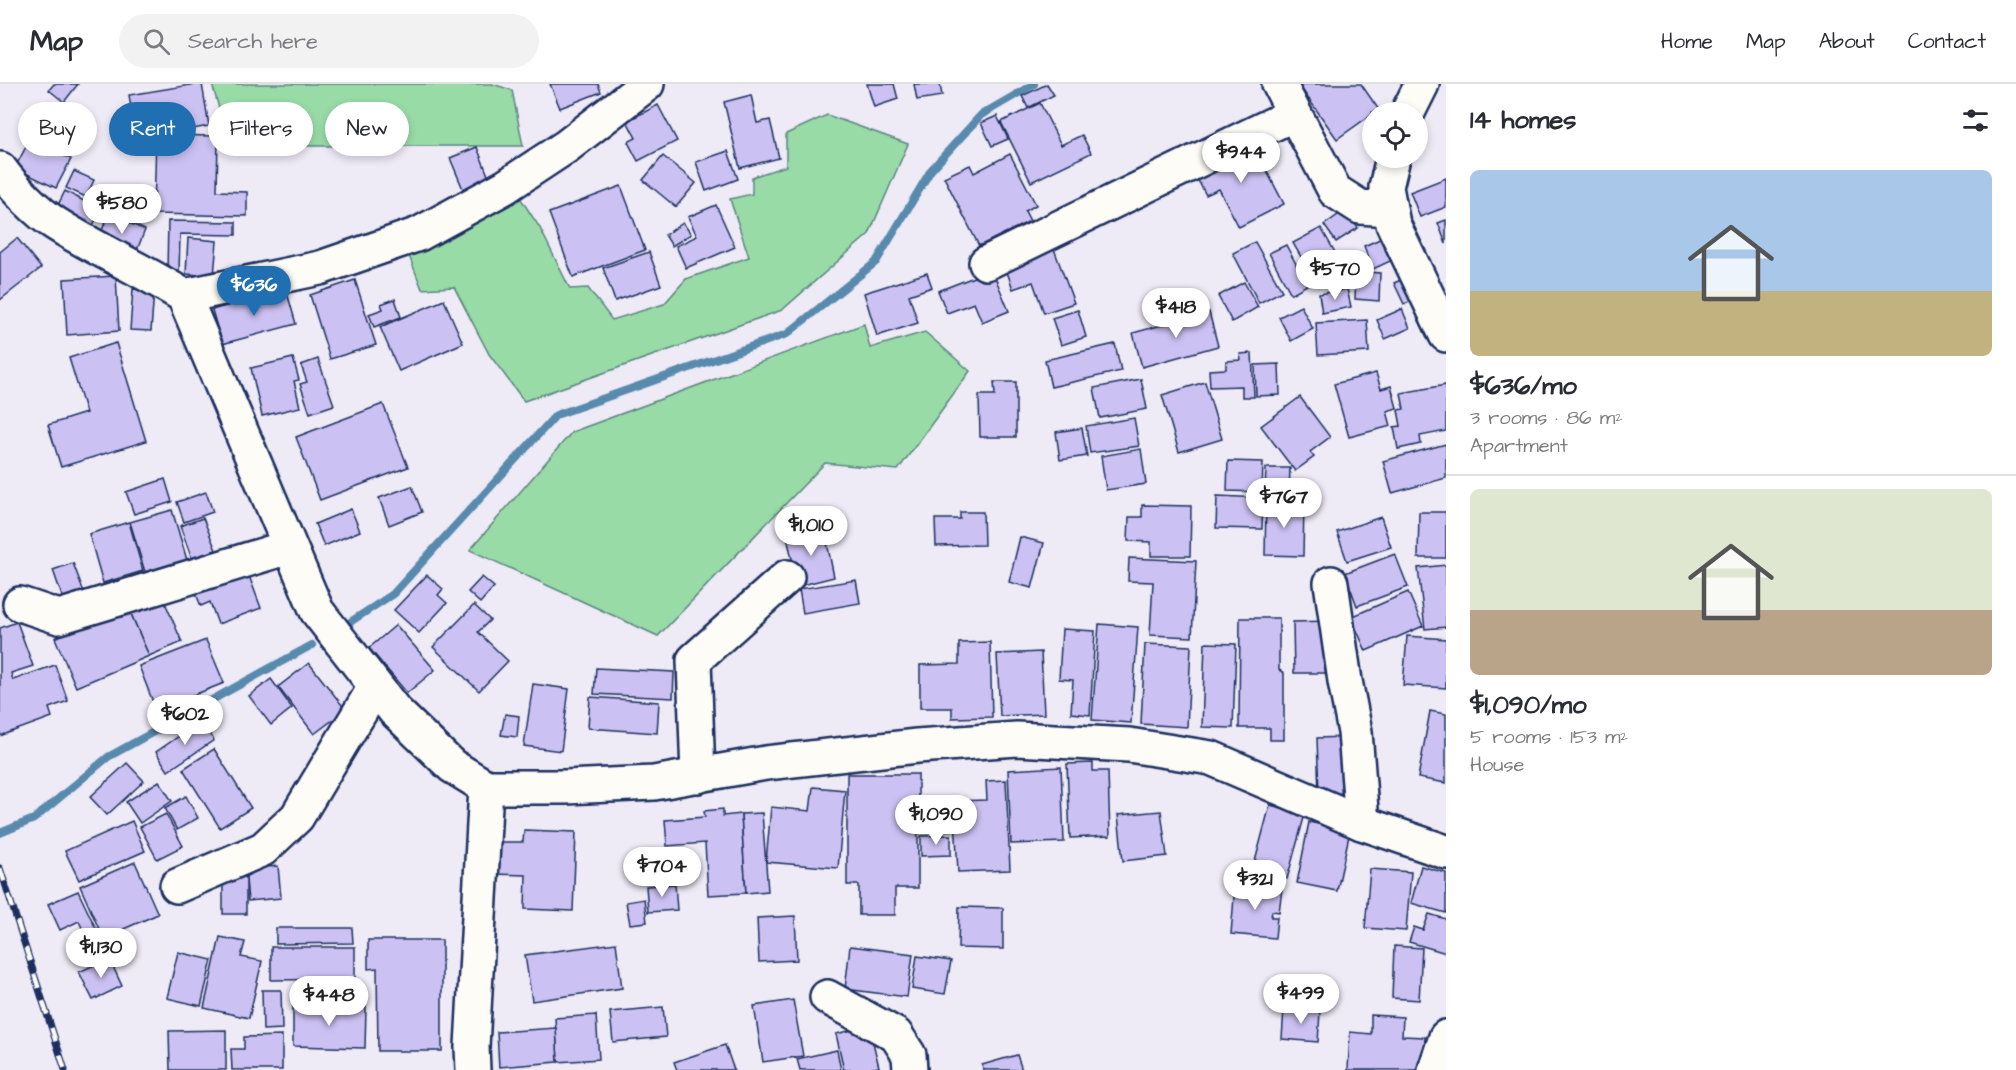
<!DOCTYPE html>
<html lang="en">
<head>
<meta charset="utf-8">
<style>
	body { margin:0; font-family:"Architects Daughter",sans-serif; background:#f2f2f3; color:#2b2b33; height:100vh; display:flex; flex-direction:column; font-size:22px; white-space:nowrap }
	* { box-sizing:border-box; margin:0 }
	p { font-size:20px; color:#7c7c81 }
	.icon { flex:none; width:33px; height:33px; fill:none; stroke:currentColor; stroke-width:2; stroke-linecap:round; stroke-linejoin:round }
	.map { position:relative; flex:1; overflow:hidden }
	.drawer { display:flex; flex-direction:column; background:#fff; width:570px }
	.drawer>* { flex:none }
	.guide { position:absolute; left:18px; top:18px; width:570px; height:54px; display:flex; gap:12px }
	.buttons { position:absolute; left:1362px; top:18px; display:grid; gap:12px }
	.buttons a { display:grid; place-items:center; width:66px; height:66px; border-radius:50%; background:#fff; box-shadow:0 3px 9px #0003; font-size:30px }
	.price { position:absolute; translate:-50% -51px; padding:0 14px; border-radius:21px; background:#fff; color:#222; font-size:20px; line-height:39px; filter:drop-shadow(0 2px 3px #0008) }
	.price::after { content:''; position:absolute; left:50%; top:36px; width:18px; height:14px; margin-left:-9px; background:inherit; clip-path:polygon(0 0,100% 0,50% 100%) }
	.price.active { background:#1f6fb2; color:#fff }
	ul { padding:0; list-style:none }
	li { display:grid; align-content:center; gap:12px; height:318px; padding:0 24px }
	li+li { border-top:2px solid #e1e1e2 }
	li span { display:grid; place-items:center; height:186px; border-radius:9px; color:#555 }
	li>.icon { margin-inline-start:auto }
	span .icon { width:108px; height:108px; fill:#fffc; stroke-width:1 }
	li b { font-size:26px }
	h2 { display:flex; justify-content:space-between; align-items:center; height:72px; padding:0 24px; font-size:26px }
	.tag { padding:0 21px; border-radius:27px; background:#fff; box-shadow:0 3px 9px #0003; font-size:21px; line-height:54px }
	.tag.active { background:#1f6fb2; color:#fff }
	header { display:flex; align-items:center; gap:36px; box-sizing:border-box; height:84px; padding:0 30px; background:#fff; border-bottom:2px solid #e1e1e2 }
	header strong { font-size:28px }
	nav { display:flex; gap:33px; margin-inline-start:auto; font-size:21px }
	.search { width:420px; height:54px; background:#f2f2f3; display:flex; align-items:center; gap:15px; box-sizing:border-box; padding:0 21px; border-radius:33px; color:#7c7c81; font-size:22px }
	main { display:flex; flex:1; min-height:0 }
	.map>svg:first-child { display:block }
	.green { fill:#98dba6; stroke:#5a8582; stroke-width:1.5 }
	.lines { fill:none; stroke-linecap:round; stroke-linejoin:round }
	.stream { stroke:#598aae; stroke-width:8 }
	.building { fill:#ccc1f3; stroke:#1b2f5e; stroke-width:1.5 }
	.minor-casing { stroke:#1b2f5e; stroke-width:38 }
	.minor { stroke:#fdfcf7; stroke-width:33 }
	.rail-casing { stroke:#1b2f5e; stroke-width:7 }
	.rail { stroke:#fdfcf7; stroke-width:4.5; stroke-dasharray:14; stroke-linecap:butt }
</style>
</head>
<body>
<header>
<strong>Map</strong>
<div class="search"><svg class="icon" aria-label="search" viewBox="0 0 24 24"><circle cx="10" cy="10" r="6"/><path d="M15 15l6 6"/></svg>Search here</div>
<nav><a>Home</a><a>Map</a><a>About</a><a>Contact</a></nav>
</header>
<main>
<div class="map">
<svg width="1446" height="986" viewBox="0 0 1446 986">
	<rect width="100%" height="100%" fill="#eeeaf6"/>
	<filter id="ink" filterUnits="userSpaceOnUse"><feTurbulence type="fractalNoise" baseFrequency=".0167" numOctaves="2"/><feDisplacementMap in="SourceGraphic" scale="12" xChannelSelector="R" yChannelSelector="G"/><feConvolveMatrix kernelMatrix="1 2 1 2 8 2 1 2 1" color-interpolation-filters="sRGB"/></filter>
	<g filter="url(#ink)">
		<g class="green">
			<polygon points="212,0 492,0 512,6 523,62 230,62"/>
			<polygon points="827,31 908,60 869,150 782,226 524,317 489,270 454,203 422,205 408,169 519,112 540,144 570,205 588,204 612,236 664,220 686,195 749,173 730,115 752,110 752,93 786,82 786,50"/>
			<polygon points="864,240 870,264 925,248 970,287 898,386 825,379 658,552 470,466 572,348"/>
		</g>
		<g class="lines">
			<g class="stream">
				<polyline points="344,542 393,510 556,331 787,250 876,178 931,86 981,31 1034,0"/>
				<polyline points="0,749 34,735 108,673 312,561"/>
			</g>
		</g>
		<g class="building">
			<polygon points="54,0 78,0 64,18 49,6"/>
			<polygon points="196,0 202,0 209,42 182,47 178,23 132,30 129,11"/>
			<polygon points="550,0 598,0 601,8 560,24"/>
			<polygon points="867,0 894,0 898,15 874,23"/>
			<polygon points="914,0 940,0 942,12 917,16"/>
			<polygon points="1047,0 1054,11 1028,24 1022,12"/>
			<polygon points="1298,0 1361,0 1379,26 1372,28 1372,30 1337,55"/>
			<polygon points="751,11 757,39 770,36 779,74 740,84 724,18"/>
			<polygon points="40,18 78,41 60,69 22,45"/>
			<polygon points="1040,19 1061,61 1082,51 1091,69 1031,98 1001,38"/>
			<polygon points="658,21 677,57 638,77 628,58 636,54 627,37"/>
			<polygon points="997,32 1008,55 992,62 981,39"/>
			<polygon points="156,51 218,52 217,107 247,108 247,132 154,130"/>
			<polygon points="30,55 71,75 56,104 15,84"/>
			<polygon points="1251,57 1284,120 1239,143 1219,105 1206,111 1193,87"/>
			<polygon points="477,63 489,94 463,105 450,74"/>
			<polygon points="728,67 738,95 706,107 696,78"/>
			<polygon points="1010,70 1036,121 1025,127 1030,137 979,162 944,93 970,81 974,89"/>
			<polygon points="663,72 696,99 676,123 643,96"/>
			<polygon points="74,87 94,96 86,113 66,104"/>
			<polygon points="1446,94 1446,123 1420,133 1410,108"/>
			<polygon points="621,102 645,166 573,193 549,129"/>
			<polygon points="65,107 101,126 92,143 56,125"/>
			<polygon points="716,121 735,163 686,184 676,162 697,152 688,133"/>
			<polygon points="1345,126 1358,144 1336,158 1324,141"/>
			<polygon points="109,130 145,146 135,171 98,155"/>
			<polygon points="1446,136 1446,160 1438,139"/>
			<polygon points="168,137 236,138 236,151 180,150 179,188 167,188"/>
			<polygon points="683,139 691,150 672,162 665,151"/>
			<polygon points="1321,144 1340,177 1312,192 1293,159"/>
			<polygon points="1389,151 1399,173 1373,185 1364,162"/>
			<polygon points="17,154 41,184 0,216 0,168"/>
			<polygon points="188,154 217,157 214,192 186,190"/>
			<polygon points="1255,158 1282,207 1259,219 1233,169"/>
			<polygon points="1286,161 1307,201 1291,210 1269,169"/>
			<polygon points="1054,165 1074,219 1044,229 1033,198 1013,205 1005,182"/>
			<polygon points="649,168 661,201 615,217 603,184"/>
			<polygon points="992,186 1009,227 982,238 974,219 947,229 938,207"/>
			<polygon points="1356,187 1380,189 1379,217 1355,215"/>
			<polygon points="927,189 932,203 909,211 918,239 877,252 864,209"/>
			<polygon points="116,192 119,247 67,251 64,195"/>
			<polygon points="1408,193 1418,215 1404,220 1394,199"/>
			<polygon points="355,196 376,261 330,275 310,211"/>
			<polygon points="1244,198 1258,223 1232,238 1218,212"/>
			<polygon points="133,205 154,207 151,247 130,246"/>
			<polygon points="286,205 296,240 222,260 212,226"/>
			<polygon points="1347,205 1351,223 1322,229 1319,210"/>
			<polygon points="395,215 401,233 374,243 369,230 383,225 381,220"/>
			<polygon points="444,216 463,259 399,287 380,243"/>
			<polygon points="1301,222 1313,245 1291,257 1279,233"/>
			<polygon points="1402,225 1410,244 1385,255 1377,236"/>
			<polygon points="1078,226 1086,253 1061,261 1052,234"/>
			<polygon points="1209,228 1218,262 1142,283 1133,249"/>
			<polygon points="1367,236 1369,268 1318,271 1316,239"/>
			<polygon points="116,259 146,357 61,383 48,341 86,329 69,274"/>
			<polygon points="1115,260 1121,287 1051,303 1045,276"/>
			<polygon points="1252,269 1254,313 1242,313 1242,302 1210,303 1209,286 1226,285 1226,277 1241,276 1240,270"/>
			<polygon points="293,274 299,296 294,297 300,323 262,332 251,284"/>
			<polygon points="318,275 334,321 310,329 300,300 307,298 301,281"/>
			<polygon points="1279,280 1280,311 1256,312 1255,281"/>
			<polygon points="1376,289 1381,305 1391,302 1397,324 1387,327 1391,342 1349,353 1334,300"/>
			<polygon points="1141,295 1147,325 1100,334 1094,304"/>
			<polygon points="994,298 1016,298 1016,353 980,353 979,311 995,311"/>
			<polygon points="1205,298 1222,355 1179,368 1162,311"/>
			<polygon points="1446,301 1446,347 1420,352 1421,360 1398,365 1394,343 1401,342 1398,326 1404,325 1401,309"/>
			<polygon points="1300,313 1330,353 1310,368 1314,373 1295,387 1261,342"/>
			<polygon points="383,320 408,383 320,416 296,353"/>
			<polygon points="1134,334 1139,362 1090,369 1086,342"/>
			<polygon points="1082,344 1087,372 1060,376 1056,348"/>
			<polygon points="1446,360 1446,394 1392,409 1383,377"/>
			<polygon points="1141,365 1146,400 1106,406 1101,372"/>
			<polygon points="1228,377 1263,378 1262,408 1227,407"/>
			<polygon points="1266,384 1290,384 1289,410 1265,409"/>
			<polygon points="165,395 172,418 134,430 126,408"/>
			<polygon points="412,402 422,428 389,441 379,414"/>
			<polygon points="206,408 213,428 184,438 177,418"/>
			<polygon points="1217,412 1263,414 1262,445 1216,444"/>
			<polygon points="1266,418 1304,419 1303,472 1265,471"/>
			<polygon points="1142,421 1191,422 1190,472 1151,472 1151,458 1128,457 1129,433 1142,433"/>
			<polygon points="351,425 360,447 324,462 315,440"/>
			<polygon points="172,426 187,476 145,488 130,438"/>
			<polygon points="960,428 983,428 984,461 936,462 935,435 960,435"/>
			<polygon points="1419,428 1446,428 1446,474 1418,474"/>
			<polygon points="1381,433 1391,463 1347,477 1337,448"/>
			<polygon points="203,434 216,466 192,475 180,442"/>
			<polygon points="129,438 143,487 103,499 89,450"/>
			<polygon points="824,444 834,493 798,502 787,453"/>
			<polygon points="1020,453 1044,459 1032,504 1009,498"/>
			<polygon points="1395,470 1408,503 1357,522 1345,489"/>
			<polygon points="1129,474 1196,477 1192,553 1150,551 1153,498 1128,497"/>
			<polygon points="73,479 85,511 64,518 53,486"/>
			<polygon points="245,481 261,524 218,540 210,518 201,522 192,500"/>
			<polygon points="1446,481 1446,543 1425,545 1418,484"/>
			<polygon points="427,491 443,505 438,511 447,519 419,549 394,526"/>
			<polygon points="482,493 494,503 480,519 468,508"/>
			<polygon points="856,496 860,519 803,529 799,505"/>
			<polygon points="1408,508 1423,542 1366,567 1351,533"/>
			<polygon points="161,509 182,558 149,572 128,523"/>
			<polygon points="474,521 490,536 478,548 508,577 479,607 433,563"/>
			<polygon points="128,523 149,572 76,603 55,554"/>
			<polygon points="1240,534 1279,534 1279,586 1284,589 1284,656 1270,656 1270,644 1239,644"/>
			<polygon points="1329,537 1330,589 1294,589 1293,538"/>
			<polygon points="17,538 33,582 11,589 13,596 55,581 68,617 49,624 52,633 0,652 0,544"/>
			<polygon points="1099,540 1138,543 1131,639 1092,636"/>
			<polygon points="396,541 435,586 407,609 369,564"/>
			<polygon points="1062,545 1095,547 1090,631 1071,629 1073,596 1059,595"/>
			<polygon points="1407,552 1446,555 1446,604 1403,601"/>
			<polygon points="206,556 224,599 156,626 139,582"/>
			<polygon points="990,558 992,633 952,634 952,624 920,624 920,581 959,580 959,559"/>
			<polygon points="1205,559 1236,560 1233,644 1202,643"/>
			<polygon points="1145,560 1191,562 1187,643 1141,640"/>
			<polygon points="1041,568 1044,630 1000,632 997,570"/>
			<polygon points="309,579 346,626 314,650 278,603"/>
			<polygon points="596,584 674,588 673,614 594,610"/>
			<polygon points="271,595 292,624 271,641 249,612"/>
			<polygon points="533,600 569,605 561,667 524,662"/>
			<polygon points="590,613 659,618 657,649 588,644"/>
			<polygon points="1430,627 1446,630 1446,699 1418,694"/>
			<polygon points="505,630 519,632 517,653 501,651"/>
			<polygon points="201,637 214,656 168,687 156,668"/>
			<polygon points="1345,653 1347,709 1319,710 1317,654"/>
			<polygon points="214,665 251,724 220,744 183,685"/>
			<polygon points="127,679 144,697 107,731 90,713"/>
			<polygon points="1093,679 1093,687 1108,687 1110,752 1070,754 1067,680"/>
			<polygon points="1061,683 1064,758 1011,760 1008,686"/>
			<polygon points="847,690 918,690 918,804 895,804 895,831 859,831 859,801 847,801"/>
			<polygon points="1006,696 1010,786 958,788 954,717 987,716 986,697"/>
			<polygon points="159,697 172,717 140,739 126,718"/>
			<polygon points="813,703 845,706 838,784 766,778 771,723 810,727"/>
			<polygon points="186,712 198,734 177,746 165,724"/>
			<polygon points="921,719 952,719 952,746 922,747"/>
			<polygon points="1270,721 1305,730 1287,795 1253,785"/>
			<polygon points="723,725 723,732 741,730 746,809 708,811 705,759 667,762 665,736 705,733 704,727"/>
			<polygon points="1161,727 1167,772 1123,777 1118,731"/>
			<polygon points="762,729 768,807 746,809 741,730"/>
			<polygon points="166,730 183,762 157,775 140,743"/>
			<polygon points="132,737 145,767 79,796 65,767"/>
			<polygon points="1309,738 1350,747 1337,807 1297,799"/>
			<polygon points="524,746 576,748 573,827 525,825 526,791 494,790 494,758 523,758"/>
			<polygon points="951,751 951,771 921,772 921,752"/>
			<polygon points="135,778 158,830 103,854 80,802"/>
			<polygon points="278,782 281,814 248,817 245,785"/>
			<polygon points="1421,782 1446,789 1446,829 1411,819"/>
			<polygon points="1370,785 1411,788 1406,847 1365,844"/>
			<rect x="223" y="793" width="23" height="37"/>
			<polygon points="675,800 677,826 648,828 646,802"/>
			<polygon points="1235,801 1282,805 1279,828 1272,827 1271,833 1277,833 1275,854 1231,850"/>
			<polygon points="78,807 100,853 88,858 79,837 60,846 48,820"/>
			<polygon points="644,815 647,838 630,840 626,818"/>
			<polygon points="959,823 1003,824 1003,865 958,864"/>
			<polygon points="1429,830 1446,835 1446,869 1409,858 1414,843 1423,846"/>
			<polygon points="795,832 797,876 759,878 757,834"/>
			<polygon points="276,844 352,844 353,859 276,860"/>
			<polygon points="220,853 245,858 241,873 262,877 249,934 204,924"/>
			<polygon points="368,856 442,856 442,967 378,967 377,884 368,885"/>
			<polygon points="616,859 622,904 532,917 525,871"/>
			<polygon points="850,862 913,870 907,913 845,905"/>
			<polygon points="1394,862 1422,864 1419,916 1392,914"/>
			<polygon points="271,863 355,863 355,895 271,896"/>
			<polygon points="178,868 212,876 201,922 167,914"/>
			<polygon points="917,872 951,877 945,910 912,905"/>
			<polygon points="109,874 122,902 93,916 79,888"/>
			<polygon points="262,906 281,906 282,945 263,946"/>
			<polygon points="793,916 803,972 763,978 754,922"/>
			<polygon points="293,922 366,923 365,964 293,962"/>
			<polygon points="663,923 666,953 613,958 610,928"/>
			<polygon points="1284,924 1320,928 1318,958 1282,955"/>
			<polygon points="596,931 599,975 558,978 555,934"/>
			<polygon points="1371,931 1403,933 1402,952 1425,953 1423,986 1348,986 1350,948 1371,950"/>
			<polygon points="869,942 879,983 865,986 844,986 836,950"/>
			<polygon points="556,944 558,978 499,983 497,948"/>
			<polygon points="226,946 226,986 170,986 169,947"/>
			<polygon points="282,952 282,986 232,986 231,965 244,965 244,953"/>
			<polygon points="725,961 734,986 677,986 674,978"/>
			<polygon points="837,966 841,986 800,986 797,975"/>
			<polygon points="1017,971 1022,986 984,986 982,981"/>
		</g>
		<g class="lines">
			<g class="minor-casing">
				<g id="minor">
					<polyline points="1279,0 1335,107 1360,123 1390,125"/>
					<polyline points="1408,28 1422,0"/>
					<polyline points="1393,74 1386,103 1393,140 1446,251"/>
					<path d="M0,85C12,102 38,129 56,140C97,166 143,186 184,212L317,527L395,627L452,682L486,703H565L654,699L766,679L917,662L1017,655L1129,661L1211,674L1362,739L1446,768"/>
					<polyline points="986,179 1294,30"/>
					<polyline points="184,212 320,184 419,150 505,103 567,62 647,0"/>
					<polyline points="1331,499 1345,597 1355,648 1362,739"/>
					<polyline points="20,520 59,533 289,463"/>
					<polyline points="698,692 694,576 787,493"/>
					<polyline points="177,802 263,765 297,733 375,603"/>
					<polyline points="827,913 896,951 909,971 910,986"/>
					<polyline points="473,986 472,963 486,703"/>
					<polyline points="1435,986 1446,953"/>
				</g>
			</g>
			<use href="#minor" class="minor"/>
			<g class="rail-casing">
				<polyline id="rail" points="0,784 65,986"/>
			</g>
			<use href="#rail" class="rail"/>
		</g>
	</g>
</svg>
<div class="buttons">
<a><svg class="icon" aria-label="locate" viewBox="0 0 24 24"><circle cx="12" cy="12" r="6"/><path d="M12 2v4M12 18v4M2 12h4M18 12h4"/></svg></a>
</div>
<b class="price" style="left:1241px;top:100px">$944</b>
<b class="price" style="left:122px;top:151px">$580</b>
<b class="price" style="left:1335px;top:217px">$570</b>
<b class="price active" style="left:254px;top:233px">$636</b>
<b class="price" style="left:1176px;top:255px">$418</b>
<b class="price" style="left:1284px;top:445px">$767</b>
<b class="price" style="left:811px;top:473px">$1,010</b>
<b class="price" style="left:185px;top:662px">$602</b>
<b class="price" style="left:936px;top:762px">$1,090</b>
<b class="price" style="left:662px;top:814px">$704</b>
<b class="price" style="left:1255px;top:827px">$321</b>
<b class="price" style="left:101px;top:895px">$1,130</b>
<b class="price" style="left:1301px;top:941px">$499</b>
<b class="price" style="left:329px;top:943px">$448</b>
<div class="guide">
<a class="tag">Buy</a>
<a class="tag active">Rent</a>
<a class="tag">Filters</a>
<a class="tag">New</a>
</div>
</div>
<section class="drawer">
<h2>14 homes<svg class="icon" aria-label="filters" viewBox="0 0 24 24"><path d="M4 7h16M4 17h16"/><circle cx="9" cy="7" r="2"/><circle cx="15" cy="17" r="2"/></svg></h2>
<ul>
<li><span style="background:linear-gradient(#a9c7e8 65%,#c2b280 0)"><svg class="icon" aria-label="home" viewBox="0 0 24 24"><path d="M3 11l9-7 9 7M6 9v11h12V9"/></svg></span><div><b>$636/mo</b><p>3 rooms · 86 m²</p><p>Apartment</p></div></li>
<li><span style="background:linear-gradient(#dfe7d0 65%,#b9a48a 0)"><svg class="icon" aria-label="home" viewBox="0 0 24 24"><path d="M3 11l9-7 9 7M6 9v11h12V9"/></svg></span><div><b>$1,090/mo</b><p>5 rooms · 153 m²</p><p>House</p></div></li>
</ul>
</section>
</main>
</body>
</html>
